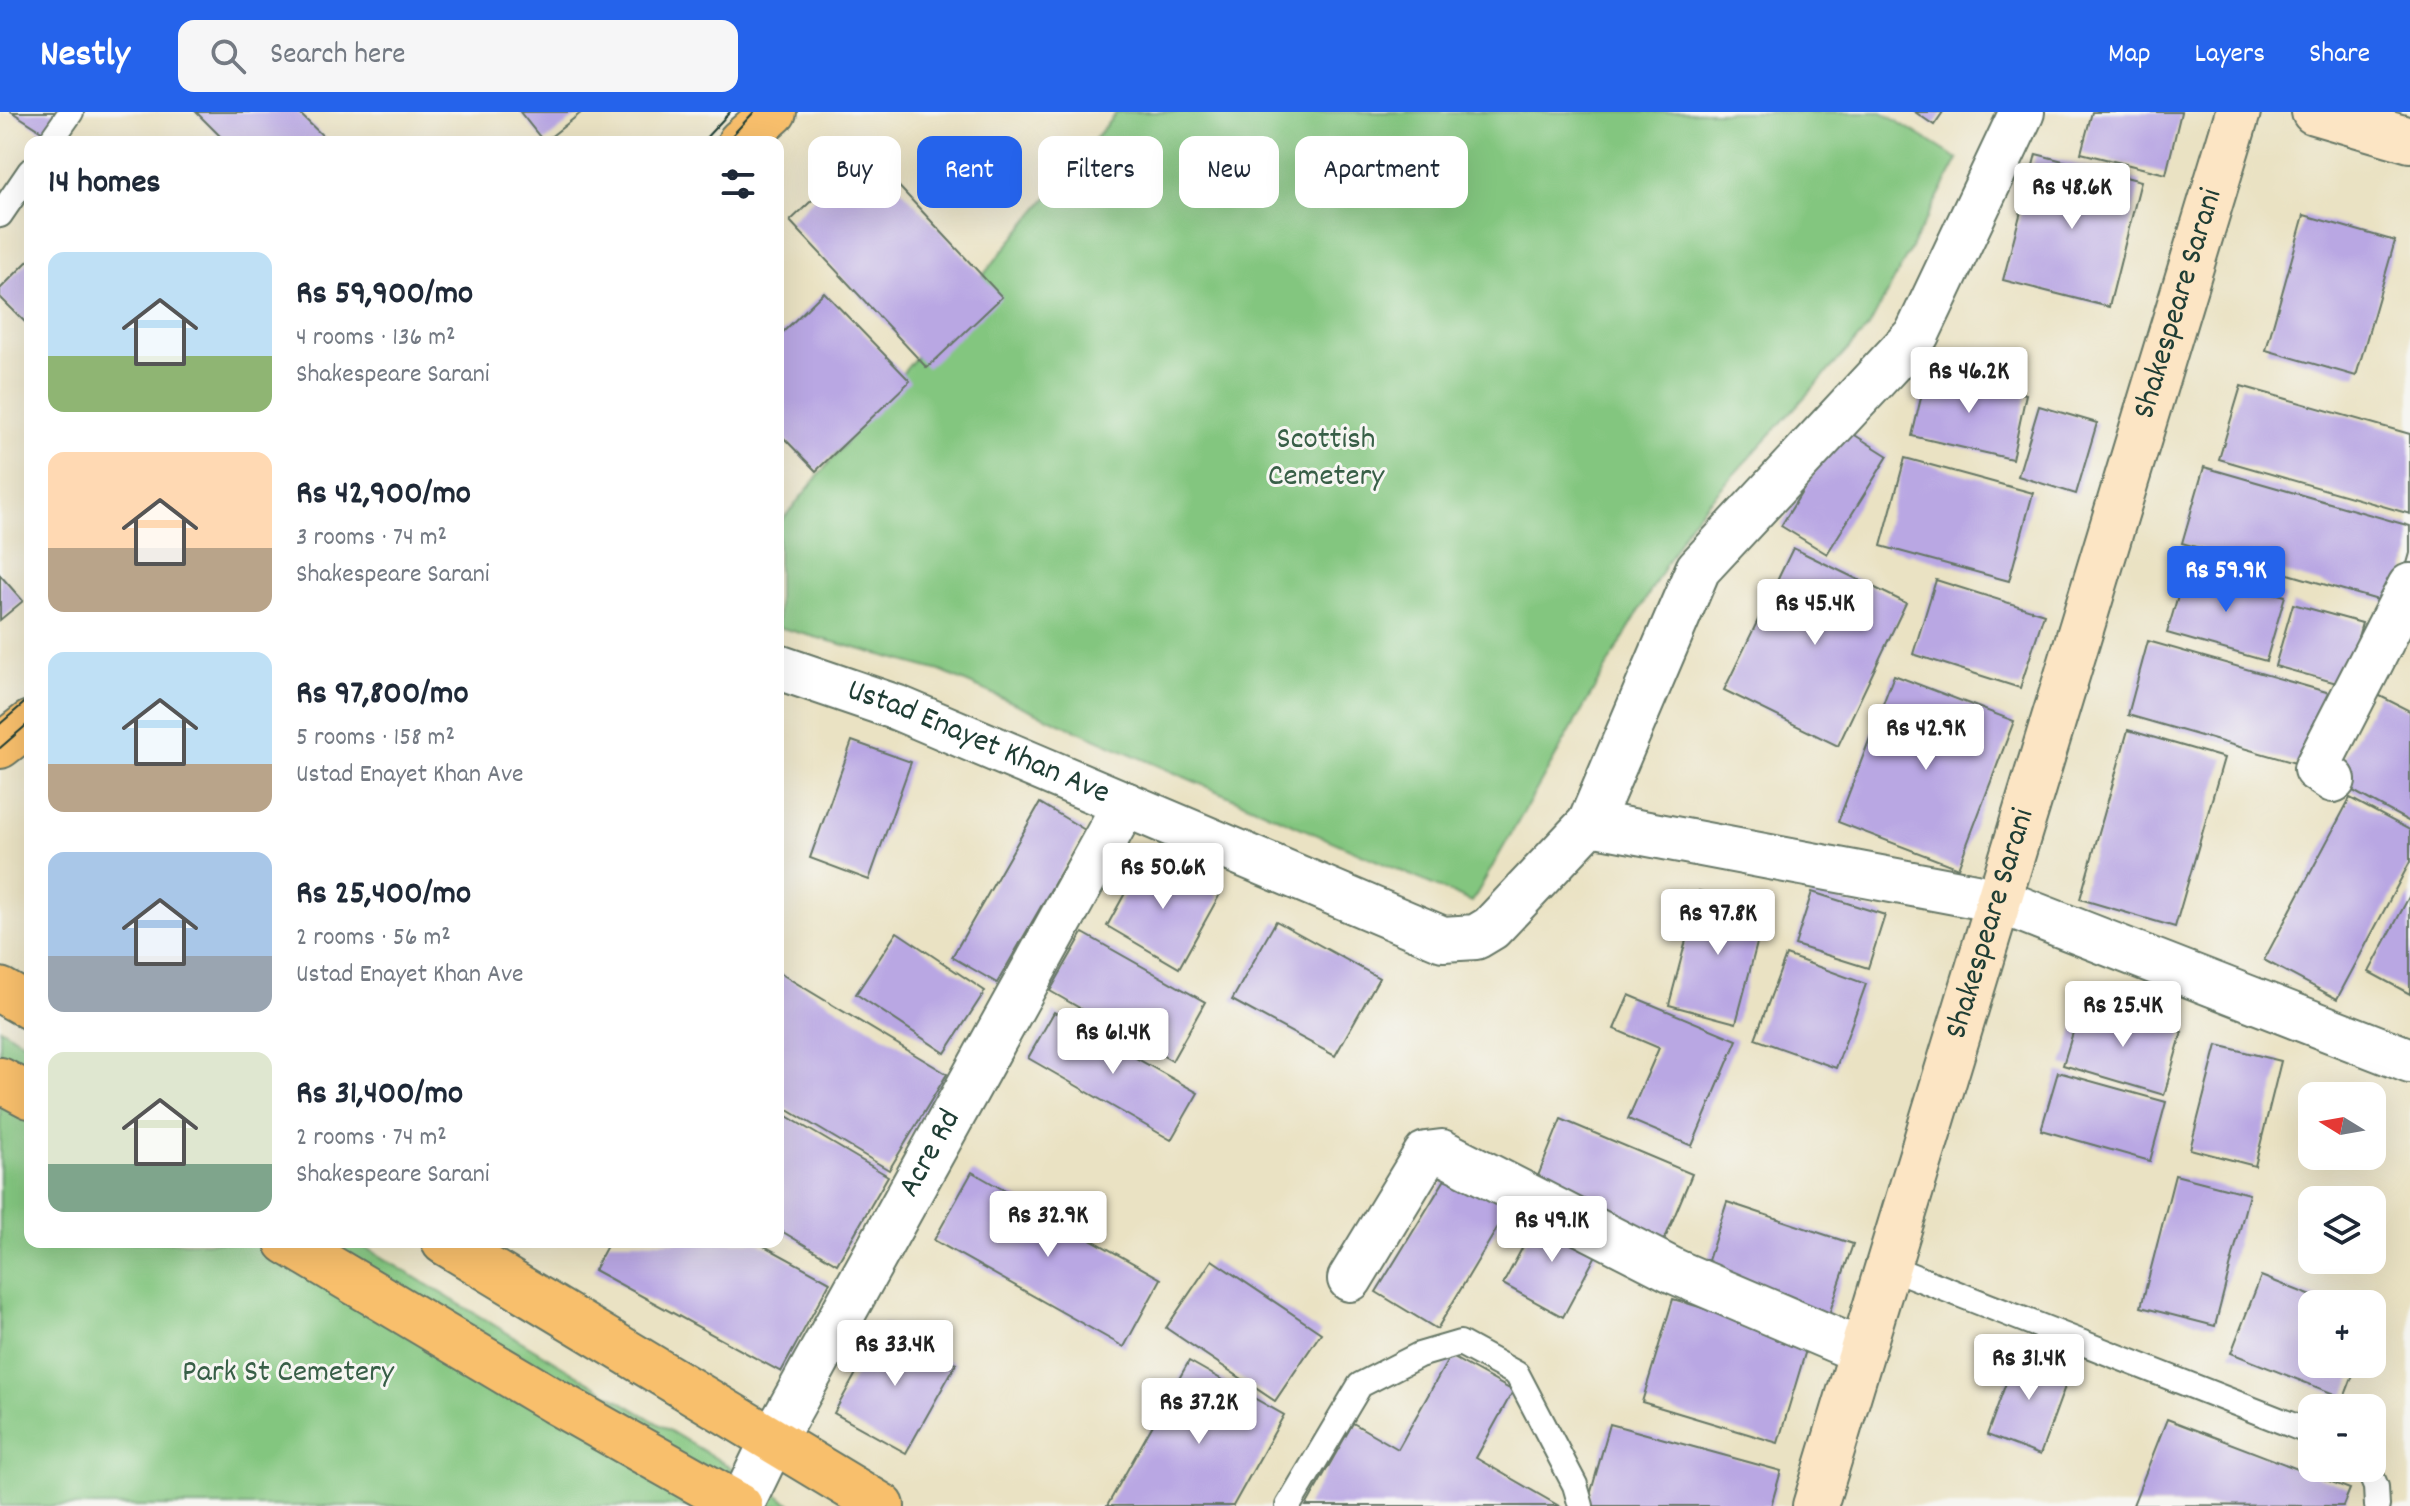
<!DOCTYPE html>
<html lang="en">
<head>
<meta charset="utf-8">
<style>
	body { margin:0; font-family:Dekko,sans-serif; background:#f6f6f7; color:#1f2937; height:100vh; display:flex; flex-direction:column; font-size:30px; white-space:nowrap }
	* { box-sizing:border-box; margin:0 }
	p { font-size:26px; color:#747a83 }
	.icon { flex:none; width:44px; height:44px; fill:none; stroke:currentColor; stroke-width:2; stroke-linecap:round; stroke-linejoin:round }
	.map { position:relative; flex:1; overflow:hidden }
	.details { position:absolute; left:24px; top:24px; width:760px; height:1112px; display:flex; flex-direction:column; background:#fff; border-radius:16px; box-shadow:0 8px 32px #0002 }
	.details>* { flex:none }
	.top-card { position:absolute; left:808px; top:24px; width:760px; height:72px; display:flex; gap:16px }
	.needle { width:52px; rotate:281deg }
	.buttons { position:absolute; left:2298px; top:970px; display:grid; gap:16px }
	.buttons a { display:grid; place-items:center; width:88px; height:88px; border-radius:16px; background:#fff; box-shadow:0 8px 32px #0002; font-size:40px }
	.price { position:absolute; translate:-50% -68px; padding:0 18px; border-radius:8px; background:#fff; color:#222; font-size:26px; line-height:52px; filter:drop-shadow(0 2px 4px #0008) }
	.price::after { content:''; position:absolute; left:50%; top:48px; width:24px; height:18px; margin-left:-12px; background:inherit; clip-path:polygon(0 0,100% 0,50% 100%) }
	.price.on { background:#2563eb; color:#fff }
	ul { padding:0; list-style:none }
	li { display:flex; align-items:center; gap:24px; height:200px; padding:0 24px }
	li span { display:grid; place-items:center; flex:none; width:224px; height:160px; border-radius:16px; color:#555 }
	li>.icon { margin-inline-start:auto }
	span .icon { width:96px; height:96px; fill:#fffc; stroke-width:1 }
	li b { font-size:34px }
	h2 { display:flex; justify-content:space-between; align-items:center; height:96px; padding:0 24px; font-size:34px }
	.pill { padding:0 28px; border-radius:16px; background:#fff; box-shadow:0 8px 32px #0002; font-size:28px; line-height:72px }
	.pill.on { background:#2563eb; color:#fff }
	header { display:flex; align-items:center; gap:48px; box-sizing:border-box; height:112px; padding:0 40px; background:#2563eb; color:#fff }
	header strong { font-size:38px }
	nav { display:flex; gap:44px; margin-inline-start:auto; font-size:28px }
	.search { width:560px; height:72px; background:#f6f6f7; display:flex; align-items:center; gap:20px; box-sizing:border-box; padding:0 28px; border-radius:16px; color:#747a83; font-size:30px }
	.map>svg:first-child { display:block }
	.green { fill:#83c67f; stroke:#51825a; stroke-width:2 }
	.building { fill:#b9a7e3 }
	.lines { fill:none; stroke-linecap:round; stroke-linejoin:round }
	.lane-casing { stroke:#676; stroke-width:28 }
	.street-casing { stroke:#676; stroke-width:48 }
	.secondary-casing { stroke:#676; stroke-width:48 }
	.primary-casing { stroke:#676; stroke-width:48 }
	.lane { stroke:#fff; stroke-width:24 }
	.street { stroke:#fff; stroke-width:44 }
	.secondary { stroke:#fce5c4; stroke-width:44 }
	.primary { stroke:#f8bf6c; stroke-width:44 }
	.tram { stroke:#1f3d34; stroke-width:2 }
	.labels { text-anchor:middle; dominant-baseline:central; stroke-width:6; stroke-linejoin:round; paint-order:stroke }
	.street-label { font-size:32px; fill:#1f3d34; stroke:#f6f6f2 }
	.park-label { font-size:32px; fill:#385f47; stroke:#f6f6f2 }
</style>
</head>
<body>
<header>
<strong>Nestly</strong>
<div class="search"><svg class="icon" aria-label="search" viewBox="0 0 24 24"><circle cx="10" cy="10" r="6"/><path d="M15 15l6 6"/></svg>Search here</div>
<nav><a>Map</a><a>Layers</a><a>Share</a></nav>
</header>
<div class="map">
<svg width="2410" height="1394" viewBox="0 0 2410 1394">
	<rect width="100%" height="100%" fill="#f6f6f2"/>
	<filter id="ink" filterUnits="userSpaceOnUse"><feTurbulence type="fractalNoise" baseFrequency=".0125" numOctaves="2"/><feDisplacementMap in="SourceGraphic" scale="16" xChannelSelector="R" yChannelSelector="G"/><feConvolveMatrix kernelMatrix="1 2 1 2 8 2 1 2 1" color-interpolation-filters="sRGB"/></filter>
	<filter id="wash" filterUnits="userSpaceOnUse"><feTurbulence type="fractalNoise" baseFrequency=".006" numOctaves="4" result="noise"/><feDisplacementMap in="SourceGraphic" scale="32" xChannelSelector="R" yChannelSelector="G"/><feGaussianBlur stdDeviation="1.8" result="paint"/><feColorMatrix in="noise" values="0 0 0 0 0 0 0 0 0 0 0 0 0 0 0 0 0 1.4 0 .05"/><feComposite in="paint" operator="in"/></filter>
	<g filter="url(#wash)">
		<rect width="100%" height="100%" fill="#eae2c3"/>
		<g class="green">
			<polygon points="1117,0 1882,0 1958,47 1869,215 1690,410 1472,790 940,559 778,515 778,413"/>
			<polygon points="0,916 30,934 30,1130 356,1130 795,1394 0,1394"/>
		</g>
		<g id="blocks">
			<g class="building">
				<polygon points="12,0 67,0 51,25"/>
				<polygon points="196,0 298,0 329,30 226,30"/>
				<polygon points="520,0 582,0 544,30"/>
				<polygon points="1915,0 1943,0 1934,13"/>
				<polygon points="2092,0 2181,0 2166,62 2081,41"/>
				<polygon points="865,38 1002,185 927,256 790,109"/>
				<polygon points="2036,42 2141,69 2109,195 2003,168"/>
				<polygon points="2304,103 2395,129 2356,264 2266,238"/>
				<polygon points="30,147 30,215 0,185 0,177"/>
				<polygon points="824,180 910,269 816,359 778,320 778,225"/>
				<polygon points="1927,260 2026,282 2012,347 1912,324"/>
				<polygon points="2241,274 2410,322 2410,402 2219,347"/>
				<polygon points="2039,294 2097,311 2076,382 2018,364"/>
				<polygon points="1842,315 1888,344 1827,442 1781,414"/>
				<polygon points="1905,346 2033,381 2009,469 1881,434"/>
				<polygon points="2204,355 2410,414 2410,441 2395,493 2182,431"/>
				<polygon points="1793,436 1906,491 1838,634 1724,578"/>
				<polygon points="2186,456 2285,484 2266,549 2167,521"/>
				<polygon points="0,463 23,489 0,508"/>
				<polygon points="1936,468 2044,502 2020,576 1913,542"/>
				<polygon points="2293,492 2362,511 2344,573 2275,554"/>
				<polygon points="2148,529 2337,583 2316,657 2128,603"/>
				<polygon points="1894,563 2014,609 1958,756 1838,710"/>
				<polygon points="2378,583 2410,599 2410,710 2333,668"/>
				<polygon points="2128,618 2224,646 2175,815 2080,787"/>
				<polygon points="852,629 911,650 869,768 810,746"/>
				<polygon points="2350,686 2410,718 2410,750 2337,887 2264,848"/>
				<polygon points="1040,691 1085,718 997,871 952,845"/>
				<polygon points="1146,743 1219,784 1179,856 1107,814"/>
				<polygon points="1699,779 1766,797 1736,911 1669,893"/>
				<polygon points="1812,780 1885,803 1868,856 1795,833"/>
				<polygon points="2410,783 2410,882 2369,860"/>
				<polygon points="1276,809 1379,866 1335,944 1232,888"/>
				<polygon points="897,820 985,879 945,941 856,882"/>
				<polygon points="1083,821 1205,890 1172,949 1050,879"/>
				<polygon points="1786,843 1866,872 1836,956 1755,927"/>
				<polygon points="778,860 947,962 889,1058 778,992"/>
				<polygon points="1629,883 1737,928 1692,1034 1628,1007 1659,936 1614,917"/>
				<polygon points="2082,891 2182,920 2164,983 2063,953"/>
				<polygon points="1054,900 1198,981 1171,1028 1028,946"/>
				<polygon points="2217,933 2281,949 2255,1054 2190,1037"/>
				<polygon points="2058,960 2166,990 2150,1049 2041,1018"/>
				<polygon points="778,999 888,1064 837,1152 778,1117"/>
				<polygon points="1561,1007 1692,1062 1662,1134 1532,1079"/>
				<polygon points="1452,1056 1511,1093 1437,1217 1376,1180"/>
				<polygon points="972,1060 1161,1167 1124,1235 934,1128"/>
				<polygon points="2175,1063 2249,1082 2215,1214 2141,1195"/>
				<polygon points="1727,1090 1853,1132 1827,1208 1702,1167"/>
				<polygon points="1542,1099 1602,1132 1563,1205 1503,1172"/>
				<polygon points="609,1130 757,1130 830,1170 781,1260 594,1158"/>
				<polygon points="1212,1148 1321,1221 1275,1289 1166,1216"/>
				<polygon points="2261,1164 2332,1192 2312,1192 2312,1252 2357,1252 2344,1286 2231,1241"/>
				<polygon points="1673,1187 1809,1228 1778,1331 1642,1290"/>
				<polygon points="884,1211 956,1252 906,1341 834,1301"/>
				<polygon points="2018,1238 2071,1258 2040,1343 1987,1323"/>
				<polygon points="1450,1244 1513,1279 1476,1346 1559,1394 1306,1394 1353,1311 1398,1337"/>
				<polygon points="1189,1249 1284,1303 1233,1394 1107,1394"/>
				<polygon points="2167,1307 2350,1377 2343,1394 2133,1393"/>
				<polygon points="1610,1312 1781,1359 1771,1394 1587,1394"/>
			</g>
		</g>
	</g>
	<g filter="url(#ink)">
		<use href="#blocks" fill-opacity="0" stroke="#676" stroke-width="2"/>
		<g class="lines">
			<g class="lane-casing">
				<g id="lane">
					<polyline points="50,30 71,0"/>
					<polyline points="0,103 30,59"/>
					<polyline points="1887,1154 2312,1321"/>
					<polyline points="2368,1356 2376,1375 2377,1394"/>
					<polyline points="1288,1394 1360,1273 1419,1243 1460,1231 1517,1262 1575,1373 1581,1394"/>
				</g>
			</g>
			<g class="street-casing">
				<g id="street">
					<path id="s1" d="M778,555L898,596L1443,827L1476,825L1491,816L1590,711L1997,788L2410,949"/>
					<polyline points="2333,668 2316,657 2410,474"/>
					<polyline points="1590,711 1698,457 1917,222 2022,0"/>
					<polyline points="1350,1167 1426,1042 1442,1040 1676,1160 1861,1239"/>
					<path id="s2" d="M741,1394L773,1328L1125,692"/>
				</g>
			</g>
			<g class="secondary-casing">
				<g id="secondary">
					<polyline points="2314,0 2410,28"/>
					<path id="s3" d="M1815,1394L2238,0"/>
				</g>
			</g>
			<g class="primary-casing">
				<g id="primary">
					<polyline points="740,30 774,0"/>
					<polyline points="0,634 30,611"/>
					<polyline points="0,878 30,895"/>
					<polyline points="0,968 30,984"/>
					<polyline points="287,1130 554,1289 740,1394"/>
					<polyline points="444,1130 882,1394"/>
				</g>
			</g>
			<use href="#lane" class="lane"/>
			<use href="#street" class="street"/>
			<use href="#secondary" class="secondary"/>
			<use href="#primary" class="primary"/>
			<g class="tram">
				<polyline points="702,30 730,0"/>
				<polyline points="726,30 754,0"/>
				<polyline points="0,612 30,586"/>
				<polyline points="0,636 30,610"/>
			</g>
		</g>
	</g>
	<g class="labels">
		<g class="street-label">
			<text stroke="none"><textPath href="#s3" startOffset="1256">Shakespeare Sarani</textPath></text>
			<text stroke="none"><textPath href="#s1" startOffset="214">Ustad Enayet Khan Ave</textPath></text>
			<text stroke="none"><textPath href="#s3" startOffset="608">Shakespeare Sarani</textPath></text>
			<text stroke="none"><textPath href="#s2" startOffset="400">Acre Rd</textPath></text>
		</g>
		<g class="park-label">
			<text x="1326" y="329">Scottish<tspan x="1326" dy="37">Cemetery</tspan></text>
			<text x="288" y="1262">Park St Cemetery</text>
		</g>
	</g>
</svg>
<div class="buttons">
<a><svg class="needle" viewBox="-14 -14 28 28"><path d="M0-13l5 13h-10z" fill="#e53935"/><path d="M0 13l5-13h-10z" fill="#747a83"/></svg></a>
<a><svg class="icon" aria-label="layers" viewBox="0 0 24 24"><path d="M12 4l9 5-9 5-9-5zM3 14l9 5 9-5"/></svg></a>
<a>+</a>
<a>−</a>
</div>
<b class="price" style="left:2072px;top:119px">Rs 48.6K</b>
<b class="price" style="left:1969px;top:303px">Rs 46.2K</b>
<b class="price on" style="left:2226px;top:502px">Rs 59.9K</b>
<b class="price" style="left:1815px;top:535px">Rs 45.4K</b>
<b class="price" style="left:1926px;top:660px">Rs 42.9K</b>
<b class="price" style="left:1163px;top:799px">Rs 50.6K</b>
<b class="price" style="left:1718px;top:845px">Rs 97.8K</b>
<b class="price" style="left:2123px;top:937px">Rs 25.4K</b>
<b class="price" style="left:1113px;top:964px">Rs 61.4K</b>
<b class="price" style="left:1048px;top:1147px">Rs 32.9K</b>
<b class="price" style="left:1552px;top:1152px">Rs 49.1K</b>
<b class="price" style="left:895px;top:1276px">Rs 33.4K</b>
<b class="price" style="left:2029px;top:1290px">Rs 31.4K</b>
<b class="price" style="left:1199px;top:1334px">Rs 37.2K</b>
<div class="top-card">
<a class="pill">Buy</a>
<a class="pill on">Rent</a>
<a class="pill">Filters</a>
<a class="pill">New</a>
<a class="pill">Apartment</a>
</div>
<section class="details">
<h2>14 homes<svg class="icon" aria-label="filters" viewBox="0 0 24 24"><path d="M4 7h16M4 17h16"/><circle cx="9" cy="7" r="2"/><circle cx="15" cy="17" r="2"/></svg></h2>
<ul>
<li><span style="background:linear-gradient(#bfe0f5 65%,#8fb573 0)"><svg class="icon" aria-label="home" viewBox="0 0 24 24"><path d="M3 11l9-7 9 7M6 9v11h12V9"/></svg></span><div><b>Rs 59,900/mo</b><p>4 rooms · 136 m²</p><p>Shakespeare Sarani</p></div></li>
<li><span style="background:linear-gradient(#ffd9b3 60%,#b9a48a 0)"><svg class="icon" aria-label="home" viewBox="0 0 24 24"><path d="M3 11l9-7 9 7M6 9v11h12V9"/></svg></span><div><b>Rs 42,900/mo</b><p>3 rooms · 74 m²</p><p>Shakespeare Sarani</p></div></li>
<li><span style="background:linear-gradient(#bfe0f5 70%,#b9a48a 0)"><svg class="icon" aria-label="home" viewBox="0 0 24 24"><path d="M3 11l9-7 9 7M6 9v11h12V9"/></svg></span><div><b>Rs 97,800/mo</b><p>5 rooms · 158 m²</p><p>Ustad Enayet Khan Ave</p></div></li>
<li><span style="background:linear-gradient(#a9c7e8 65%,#9aa5b1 0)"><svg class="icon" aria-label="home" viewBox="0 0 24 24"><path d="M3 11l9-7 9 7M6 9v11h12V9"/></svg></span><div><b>Rs 25,400/mo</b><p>2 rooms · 56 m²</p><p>Ustad Enayet Khan Ave</p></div></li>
<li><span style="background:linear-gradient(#dfe7d0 70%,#7fa58c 0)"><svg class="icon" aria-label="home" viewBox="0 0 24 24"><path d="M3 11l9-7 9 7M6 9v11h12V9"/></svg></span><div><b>Rs 31,400/mo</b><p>2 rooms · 74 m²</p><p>Shakespeare Sarani</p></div></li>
</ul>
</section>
</div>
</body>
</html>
